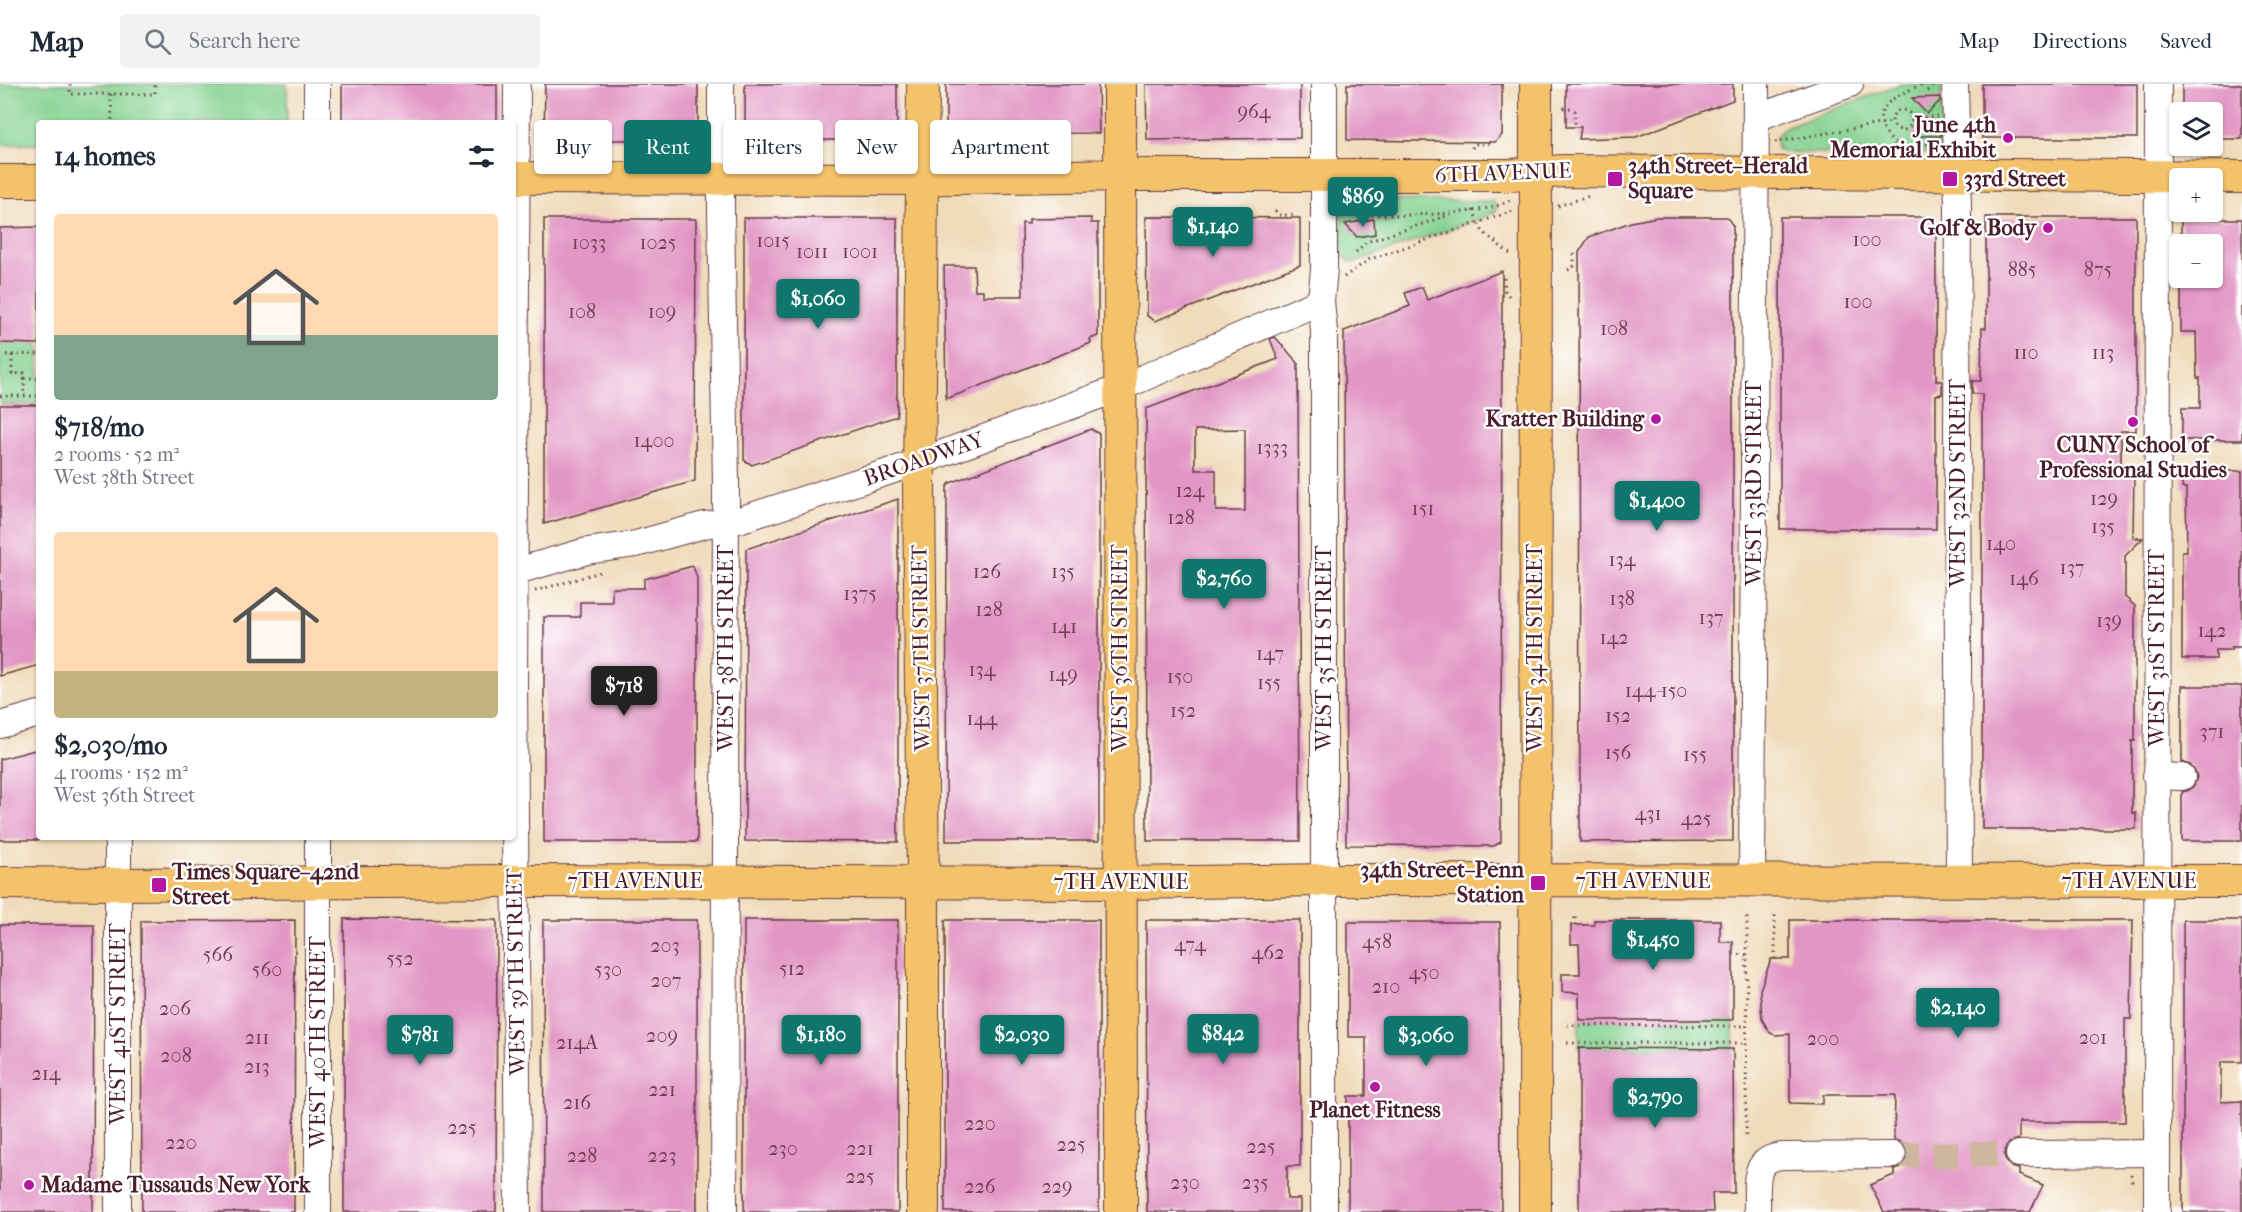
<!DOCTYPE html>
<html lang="en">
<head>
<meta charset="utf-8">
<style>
	body { margin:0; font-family:"IM FELL French Canon",serif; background:#f2f2f3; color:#1f2937; height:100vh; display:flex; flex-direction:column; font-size:22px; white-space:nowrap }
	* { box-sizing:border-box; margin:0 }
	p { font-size:20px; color:#747a83 }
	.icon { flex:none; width:33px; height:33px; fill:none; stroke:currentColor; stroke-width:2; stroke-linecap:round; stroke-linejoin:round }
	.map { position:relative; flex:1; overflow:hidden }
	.details { position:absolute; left:36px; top:36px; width:480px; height:720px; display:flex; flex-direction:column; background:#fff; border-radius:6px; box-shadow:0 2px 4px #0004 }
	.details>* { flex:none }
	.top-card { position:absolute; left:534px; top:36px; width:570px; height:54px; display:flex; gap:12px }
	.buttons { position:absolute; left:2169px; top:18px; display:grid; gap:12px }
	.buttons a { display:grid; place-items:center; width:54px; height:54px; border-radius:6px; background:#fff; box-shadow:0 2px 4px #0004; font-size:30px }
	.price { position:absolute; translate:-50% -51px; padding:0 14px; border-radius:6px; background:#0f766e; color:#fff; font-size:20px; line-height:39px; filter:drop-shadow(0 2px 3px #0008) }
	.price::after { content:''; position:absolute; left:50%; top:36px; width:18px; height:14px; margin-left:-9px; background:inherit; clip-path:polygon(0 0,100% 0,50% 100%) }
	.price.active { background:#222; color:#fff }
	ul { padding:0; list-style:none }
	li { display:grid; align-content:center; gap:12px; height:318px; padding:0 18px }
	li span { display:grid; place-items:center; height:186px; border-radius:6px; color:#555 }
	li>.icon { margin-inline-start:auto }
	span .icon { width:108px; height:108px; fill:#fffc; stroke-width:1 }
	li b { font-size:26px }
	h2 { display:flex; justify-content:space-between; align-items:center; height:72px; padding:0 18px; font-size:26px }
	.chip { padding:0 21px; border-radius:6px; background:#fff; box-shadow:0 2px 4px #0004; font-size:21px; line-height:54px }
	.chip.active { background:#0f766e; color:#fff }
	header { display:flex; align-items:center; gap:36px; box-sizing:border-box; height:84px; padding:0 30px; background:#fff; border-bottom:2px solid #e0e1e3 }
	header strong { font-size:28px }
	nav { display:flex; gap:33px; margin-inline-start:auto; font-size:21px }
	.search { width:420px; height:54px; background:#f2f2f3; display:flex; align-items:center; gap:15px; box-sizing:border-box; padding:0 21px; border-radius:6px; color:#747a83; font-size:22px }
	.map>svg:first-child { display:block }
	.green { fill:#84d18f; stroke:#67785d; stroke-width:1.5 }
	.building { fill:#e296c5; fill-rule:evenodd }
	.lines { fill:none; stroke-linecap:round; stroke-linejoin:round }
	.minor-tunnel { stroke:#cfb69e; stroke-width:26; stroke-dasharray:26 13; stroke-linecap:butt }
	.minor-casing { stroke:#633b41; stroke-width:28 }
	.major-casing { stroke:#633b41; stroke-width:34 }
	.path { stroke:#633b41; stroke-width:3; stroke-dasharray:1.5 4.5; stroke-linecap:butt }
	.minor { stroke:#fff; stroke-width:26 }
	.major { stroke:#f3c26a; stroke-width:32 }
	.poi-dot { fill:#b5179e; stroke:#fff; stroke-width:2 }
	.labels { text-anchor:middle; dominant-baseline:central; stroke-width:5; stroke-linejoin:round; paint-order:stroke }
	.number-label { font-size:20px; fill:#703d52 }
	.poi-label { font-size:22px; font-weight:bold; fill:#4a1f2b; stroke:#fff; text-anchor:end }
	.street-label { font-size:22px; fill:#4a1f2b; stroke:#fff }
</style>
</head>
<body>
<header>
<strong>Map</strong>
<div class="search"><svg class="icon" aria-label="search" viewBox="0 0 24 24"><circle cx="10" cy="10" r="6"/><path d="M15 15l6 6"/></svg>Search here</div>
<nav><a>Map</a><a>Directions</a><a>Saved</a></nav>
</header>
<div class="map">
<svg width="2242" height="1128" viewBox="0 0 2242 1128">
	<rect width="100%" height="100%" fill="#fff"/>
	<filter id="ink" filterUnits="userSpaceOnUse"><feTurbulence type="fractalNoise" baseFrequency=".0167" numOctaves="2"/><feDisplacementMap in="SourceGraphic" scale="12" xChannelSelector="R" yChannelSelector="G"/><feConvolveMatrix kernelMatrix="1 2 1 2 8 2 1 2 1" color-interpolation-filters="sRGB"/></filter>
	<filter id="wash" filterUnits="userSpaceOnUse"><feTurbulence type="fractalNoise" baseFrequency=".008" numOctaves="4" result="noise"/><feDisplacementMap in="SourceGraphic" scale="24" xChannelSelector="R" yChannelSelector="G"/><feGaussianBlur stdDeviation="1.35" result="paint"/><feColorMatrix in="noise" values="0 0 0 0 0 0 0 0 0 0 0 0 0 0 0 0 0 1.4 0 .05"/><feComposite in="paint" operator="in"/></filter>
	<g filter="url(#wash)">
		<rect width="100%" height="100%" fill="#f0dcbb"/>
		<g class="green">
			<polygon points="0,0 287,0 287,39 39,39 39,60 0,61"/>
			<polygon points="1900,0 1941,0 1942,62 1937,69 1805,69 1782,68 1777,64 1776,52 1785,44"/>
			<polygon points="1348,116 1493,117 1497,124 1496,127 1484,133 1356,178 1350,178 1343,172 1341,167 1341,124"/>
			<polygon points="0,259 39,260 39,321 0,321"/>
			<polygon points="1579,936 1733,936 1733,965 1579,964"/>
		</g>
		<g id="blocks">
			<g class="building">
				<rect x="342" y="0" width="155" height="39"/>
				<polygon points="545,0 698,0 698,56 544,56"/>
				<polygon points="745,0 897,0 897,56 820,56 820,51 745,50"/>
				<polygon points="946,0 1098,0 1099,49 946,50"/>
				<polygon points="1146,0 1300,0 1300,54 1147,56"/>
				<polygon points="1347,0 1502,0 1502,51 1495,58 1347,56"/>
				<polygon points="1566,0 1733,0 1733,16 1636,53 1579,55 1581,43 1566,43"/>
				<rect x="1982" y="0" width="155" height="54"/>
				<polygon points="2182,0 2242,0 2242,55 2212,55 2212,28 2182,28"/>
				<polygon points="1940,13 1940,17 1927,30 1912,14"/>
				<polygon points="1925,36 1941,49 1941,52 1910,52"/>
				<polygon points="1146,133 1300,134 1300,181 1155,237 1147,232"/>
				<polygon points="1657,133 1727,133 1733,142 1733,757 1580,758 1579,168 1589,153 1631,138"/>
				<polygon points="1780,133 1936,133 1936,297 1942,297 1942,310 1936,311 1936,445 1780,445"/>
				<polygon points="1986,133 2136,133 2136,347 2121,347 2121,387 2134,387 2133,454 2143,454 2125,472 2125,513 2135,522 2135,657 2132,657 2132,729 2136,729 2136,745 1982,745 1982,310 1972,310 1972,297 1981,297 1982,244 1986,244"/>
				<polygon points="744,134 897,134 897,332 752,381 744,376"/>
				<polygon points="1091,134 1091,139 1098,139 1098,252 1090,255 1091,259 946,315 944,182 974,182 975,206 983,206 983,212 1023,212 1022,139 1029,140 1029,135"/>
				<polygon points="544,135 696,135 695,397 544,440"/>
				<polygon points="1374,135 1375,150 1357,153 1345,140"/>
				<polygon points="2181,135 2242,135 2242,356 2182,356 2182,324 2200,324 2200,294 2197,294 2196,248 2181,248 2181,194 2212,194 2212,160 2181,160"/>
				<polygon points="39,143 39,260 0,259 0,144"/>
				<polygon points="1502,187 1501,758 1494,762 1346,761 1344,247 1410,222 1405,209 1422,203 1427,216"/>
				<path d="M1275,253L1298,279L1300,757H1147L1146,325L1278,275L1270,255ZM1245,345V427H1216V386H1195V346Z"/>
				<polygon points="0,321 39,321 39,581 0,592"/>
				<polygon points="1091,345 1099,350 1099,757 946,757 947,403 950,399"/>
				<polygon points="2182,387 2242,387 2242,563 2231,563 2231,566 2216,566 2216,575 2182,575 2182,467 2187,467 2186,404 2182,404"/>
				<polygon points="898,415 898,758 745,757 746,465"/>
				<polygon points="693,482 697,494 697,758 544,758 544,533 580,533 580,518 612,518 612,504 644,504 644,495"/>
				<polygon points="2182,602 2242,602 2242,757 2182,757 2182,708 2189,706 2194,701 2197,693 2195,687 2190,681 2182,678"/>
				<polygon points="39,665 39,756 0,756 0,675"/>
				<polygon points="344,835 497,836 496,1128 344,1128"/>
				<polygon points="295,836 294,1128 142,1128 141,837"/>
				<polygon points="543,836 697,836 697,1128 544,1128"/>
				<rect x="744" y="836" width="154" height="292"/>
				<rect x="945" y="836" width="154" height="292"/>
				<polygon points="1146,836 1300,836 1300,1082 1287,1082 1287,1115 1300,1115 1300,1128 1147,1128"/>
				<polygon points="1594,836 1720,836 1720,858 1733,858 1733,936 1579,936 1579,909 1562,908 1562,890 1580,890 1579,860 1571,860 1571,841 1594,841"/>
				<polygon points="1790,836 2133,836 2131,935 2125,935 2125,1038 2019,1038 2019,1055 2012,1057 2006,1062 2004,1071 2006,1077 2011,1083 2019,1085 2019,1091 2043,1101 2030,1128 1884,1128 1870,1101 1894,1091 1894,1086 1901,1084 1906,1078 1908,1071 1906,1063 1901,1058 1894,1056 1895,1011 1823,1011 1823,1020 1790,1019 1790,950 1775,951 1770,949 1762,935 1760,906 1771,875 1790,875"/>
				<polygon points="2183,836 2242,836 2242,978 2221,978 2221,1018 2242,1017 2242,1128 2183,1128"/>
				<polygon points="1348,838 1500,838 1501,1128 1348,1128 1348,1012 1366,1012 1366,953 1348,953"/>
				<polygon points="0,841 94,841 93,1128 0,1128"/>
				<polygon points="1579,964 1733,965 1734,1109 1712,1109 1713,1128 1579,1128"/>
			</g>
		</g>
	</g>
	<g filter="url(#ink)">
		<use href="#blocks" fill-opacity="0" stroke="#633b41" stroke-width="1.5"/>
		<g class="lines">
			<polyline class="minor-tunnel" points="1893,1071 2019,1070"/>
			<g class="minor-casing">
				<g id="minor">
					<polyline points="317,0 317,39"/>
					<polyline points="517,0 514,599 518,1128"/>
					<polyline points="721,0 721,129 726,398 724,1128"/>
					<polyline points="1955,0 1958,124 1957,351 1959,797"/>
					<polyline points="1764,31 1850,0"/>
					<polyline points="513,488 587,467 636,460 704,441 739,436 919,378 1120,304 1321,217"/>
					<polyline points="0,641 39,630"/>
					<polyline points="2156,692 2182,693"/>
					<polyline points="118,753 118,1128"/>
					<polyline points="318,753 318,1128"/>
					<polyline points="1752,797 1756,0"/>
					<polyline points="2019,1070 2157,1069"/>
					<polyline points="1324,1128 1324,247 1321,217 1324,185 1324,0"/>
					<path d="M1757,1128C1758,1103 1750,1074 1783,1072L1893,1071"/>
					<polyline points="2157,1128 2158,0"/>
				</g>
			</g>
			<g class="major-casing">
				<g id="major">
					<polyline points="1120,0 1121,1128"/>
					<polyline points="513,94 901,95 1121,91 1510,91 1563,87 2242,93"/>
					<polyline points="0,97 39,97"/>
					<polyline points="0,799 118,800 515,797 1120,799 1324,796 2242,797"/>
					<polyline points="923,1128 923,798 919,400 923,0"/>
					<polyline points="1535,1128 1536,0"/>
				</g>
			</g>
			<g class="path">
				<polyline points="70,0 70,10 155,10 155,0"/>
				<polyline points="1927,7 1934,1"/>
				<polyline points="111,10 112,39"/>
				<polyline points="1563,24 1571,24 1575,27 1575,43"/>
				<circle cx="1902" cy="36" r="10"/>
				<polyline points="1912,34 1937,33"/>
				<polyline points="1775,58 1891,38"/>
				<polyline points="1914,59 1930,60 1935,64"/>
				<path d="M1895,60C1862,27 1893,12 1923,0"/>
				<polyline points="1472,64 1474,60 1489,60"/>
				<polyline points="1558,122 1589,112"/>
				<polyline points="1473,126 1477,135"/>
				<polyline points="1275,127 1278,131 1293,131"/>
				<path d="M1355,127L1361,131C1394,131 1485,133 1510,116"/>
				<polyline points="1479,140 1483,148 1510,170"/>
				<polyline points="1356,168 1366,158 1453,130"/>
				<polyline points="1568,186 1574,182 1574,168"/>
				<polyline points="1344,193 1370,175 1513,127"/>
				<polyline points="1504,194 1505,207 1509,212"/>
				<polyline points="0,271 39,270"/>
				<polyline points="12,271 12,290 24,289 24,312"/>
				<polyline points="24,294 39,294"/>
				<polyline points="0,312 39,312 39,314"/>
				<polyline points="535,507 604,487"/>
				<polyline points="1950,836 1950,832"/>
				<polyline points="1575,841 1575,832"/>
				<polyline points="1733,870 1746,871"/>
				<polyline points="1775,875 1775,831"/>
				<polyline points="1567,941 1747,942"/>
				<polyline points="1567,959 1746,959"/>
				<polyline points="1746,1051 1747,831"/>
				<polyline points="2131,1090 2132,1100"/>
			</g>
			<use href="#minor" class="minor"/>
			<use href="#major" class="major"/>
		</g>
	</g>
	<g class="poi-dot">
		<circle cx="2008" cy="54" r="6"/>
		<rect x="1607" y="87" width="16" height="16" rx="3"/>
		<rect x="1942" y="87" width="16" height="16" rx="3"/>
		<circle cx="2048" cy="144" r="6"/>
		<circle cx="1656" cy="335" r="6"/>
		<circle cx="2133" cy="338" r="6"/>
		<rect x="1530" y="791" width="16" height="16" rx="3"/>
		<rect x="151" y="793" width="16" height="16" rx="3"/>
		<circle cx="1375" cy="1003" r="6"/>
		<circle cx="29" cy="1101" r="6"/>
	</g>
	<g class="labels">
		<g class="number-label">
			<text x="1254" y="27">964</text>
			<text x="1867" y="155">100</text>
			<text x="773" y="156">1015</text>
			<text x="589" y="158">1033</text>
			<text x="658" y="158">1025</text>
			<text x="812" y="167">1011</text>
			<text x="860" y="167">1001</text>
			<text x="2022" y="185">885</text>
			<text x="2098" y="185">875</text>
			<text x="1858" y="217">100</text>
			<text x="582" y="227">108</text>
			<text x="662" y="227">109</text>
			<text x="1614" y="244">108</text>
			<text x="2026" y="268">110</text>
			<text x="2103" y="268">113</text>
			<text x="654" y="356">1400</text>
			<text x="1272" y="363">1333</text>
			<text x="1190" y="406">124</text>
			<text x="2104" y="414">129</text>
			<text x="1423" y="424">151</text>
			<text x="1181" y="433">128</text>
			<text x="2103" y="442">135</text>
			<text x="2001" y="459">140</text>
			<text x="1622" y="475">134</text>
			<text x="2072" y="483">137</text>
			<text x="987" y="487">126</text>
			<text x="1063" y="487">135</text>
			<text x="2024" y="494">146</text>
			<text x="860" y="509">1375</text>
			<text x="1622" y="514">138</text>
			<text x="989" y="525">128</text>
			<text x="1711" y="533">137</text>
			<text x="2109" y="536">139</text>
			<text x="1064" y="542">141</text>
			<text x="2212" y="546">142</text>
			<text x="1614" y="553">142</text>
			<text x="1270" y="569">147</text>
			<text x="982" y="585">134</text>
			<text x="1063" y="590">149</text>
			<text x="1180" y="592">150</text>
			<text x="1269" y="598">155</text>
			<text x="1656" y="606">144-150</text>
			<text x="1183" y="626">152</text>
			<text x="1618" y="631">152</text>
			<text x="982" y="634">144</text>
			<text x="2212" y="647">371</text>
			<text x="1618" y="668">156</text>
			<text x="1695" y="670">155</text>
			<text x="1648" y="729">431</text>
			<text x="1696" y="734">425</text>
			<text x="1377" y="857">458</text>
			<text x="1190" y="860">474</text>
			<text x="665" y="861">203</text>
			<text x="1268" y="868">462</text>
			<text x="218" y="870">566</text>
			<text x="400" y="874">552</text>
			<text x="792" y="884">512</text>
			<text x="267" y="885">560</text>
			<text x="608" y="885">530</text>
			<text x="1424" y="888">450</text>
			<text x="666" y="896">207</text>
			<text x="1386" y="902">210</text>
			<text x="175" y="924">206</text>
			<text x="662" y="951">209</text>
			<text x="257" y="953">211</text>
			<text x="2093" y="953">201</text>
			<text x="1823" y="954">200</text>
			<text x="577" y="958">214A</text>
			<text x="176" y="971">208</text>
			<text x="257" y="982">213</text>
			<text x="46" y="989">214</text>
			<text x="662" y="1005">221</text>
			<text x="577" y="1018">216</text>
			<text x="980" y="1039">220</text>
			<text x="462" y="1043">225</text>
			<text x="181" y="1058">220</text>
			<text x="1071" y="1060">225</text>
			<text x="1261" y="1062">225</text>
			<text x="783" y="1064">230</text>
			<text x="860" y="1064">221</text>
			<text x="582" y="1071">228</text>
			<text x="662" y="1071">223</text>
			<text x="860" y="1092">225</text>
			<text x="1185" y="1098">230</text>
			<text x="1255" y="1098">235</text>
			<text x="980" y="1102">226</text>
			<text x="1057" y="1102">229</text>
		</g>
		<g class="poi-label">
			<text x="1996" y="41">June 4th<tspan x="1996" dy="25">Memorial Exhibit</tspan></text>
			<text x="1628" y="82" text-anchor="start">34th Street–Herald<tspan x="1628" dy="25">Square</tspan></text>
			<text x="1964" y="95" text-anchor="start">33rd Street</text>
			<text x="2036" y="144">Golf &amp; Body</text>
			<text x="1644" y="335">Kratter Building</text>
			<text x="2133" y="361" text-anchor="middle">CUNY School of<tspan x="2133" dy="25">Professional Studies</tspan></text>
			<text x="1524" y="786">34th Street–Penn<tspan x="1524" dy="25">Station</tspan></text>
			<text x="172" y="788" text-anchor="start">Times Square–42nd<tspan x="172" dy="25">Street</tspan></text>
			<text x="1375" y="1026" text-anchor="middle">Planet Fitness</text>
			<text x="41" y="1101" text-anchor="start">Madame Tussauds New York</text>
		</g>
		<g class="street-label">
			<text transform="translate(1503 89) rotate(-2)">6TH AVENUE</text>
			<text transform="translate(924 375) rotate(-19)">BROADWAY</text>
			<text transform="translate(1754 399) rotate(-90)">WEST 33RD STREET</text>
			<text transform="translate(1958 399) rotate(-90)">WEST 32ND STREET</text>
			<text transform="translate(726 564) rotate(-90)">WEST 38TH STREET</text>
			<text transform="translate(921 564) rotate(-91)">WEST 37TH STREET</text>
			<text transform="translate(1120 564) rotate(-90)">WEST 36TH STREET</text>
			<text transform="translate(1324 564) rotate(-90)">WEST 35TH STREET</text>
			<text transform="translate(1535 564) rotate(-90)">WEST 34TH STREET</text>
			<text transform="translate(2157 564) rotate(-90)">WEST 31ST STREET</text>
			<text x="635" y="797">7TH AVENUE</text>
			<text x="1643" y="797">7TH AVENUE</text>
			<text x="2129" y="797">7TH AVENUE</text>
			<text x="1121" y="798">7TH AVENUE</text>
			<text transform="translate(516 888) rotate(-91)">WEST 39TH STREET</text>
			<text transform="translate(118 940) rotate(-90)">WEST 41ST STREET</text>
			<text transform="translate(318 958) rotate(-90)">WEST 40TH STREET</text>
		</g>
	</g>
</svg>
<div class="buttons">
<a><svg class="icon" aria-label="layers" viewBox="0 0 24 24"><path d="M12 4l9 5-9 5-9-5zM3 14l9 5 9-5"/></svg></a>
<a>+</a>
<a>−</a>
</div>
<b class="price" style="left:1363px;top:144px">$869</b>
<b class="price" style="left:1213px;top:174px">$1,140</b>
<b class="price" style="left:818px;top:246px">$1,060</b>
<b class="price" style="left:1657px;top:448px">$1,400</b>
<b class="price" style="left:1224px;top:526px">$2,760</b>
<b class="price active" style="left:624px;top:633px">$718</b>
<b class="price" style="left:1653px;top:887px">$1,450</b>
<b class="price" style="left:1958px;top:955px">$2,140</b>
<b class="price" style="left:1223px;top:981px">$842</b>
<b class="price" style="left:420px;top:982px">$781</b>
<b class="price" style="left:821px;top:982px">$1,180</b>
<b class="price" style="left:1022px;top:982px">$2,030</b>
<b class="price" style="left:1426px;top:983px">$3,060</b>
<b class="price" style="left:1655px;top:1045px">$2,790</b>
<div class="top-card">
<a class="chip">Buy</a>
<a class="chip active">Rent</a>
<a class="chip">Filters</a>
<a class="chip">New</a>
<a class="chip">Apartment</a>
</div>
<section class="details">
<h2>14 homes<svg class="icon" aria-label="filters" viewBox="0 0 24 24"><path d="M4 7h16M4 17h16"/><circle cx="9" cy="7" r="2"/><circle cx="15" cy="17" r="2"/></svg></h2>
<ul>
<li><span style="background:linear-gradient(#ffd9b3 65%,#7fa58c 0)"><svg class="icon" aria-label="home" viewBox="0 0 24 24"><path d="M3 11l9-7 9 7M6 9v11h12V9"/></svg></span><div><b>$718/mo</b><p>2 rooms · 52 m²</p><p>West 38th Street</p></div></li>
<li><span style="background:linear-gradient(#ffd9b3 75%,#c2b280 0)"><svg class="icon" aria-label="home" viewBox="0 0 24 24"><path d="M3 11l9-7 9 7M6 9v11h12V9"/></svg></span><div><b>$2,030/mo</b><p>4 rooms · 152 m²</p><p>West 36th Street</p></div></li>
</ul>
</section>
</div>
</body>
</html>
